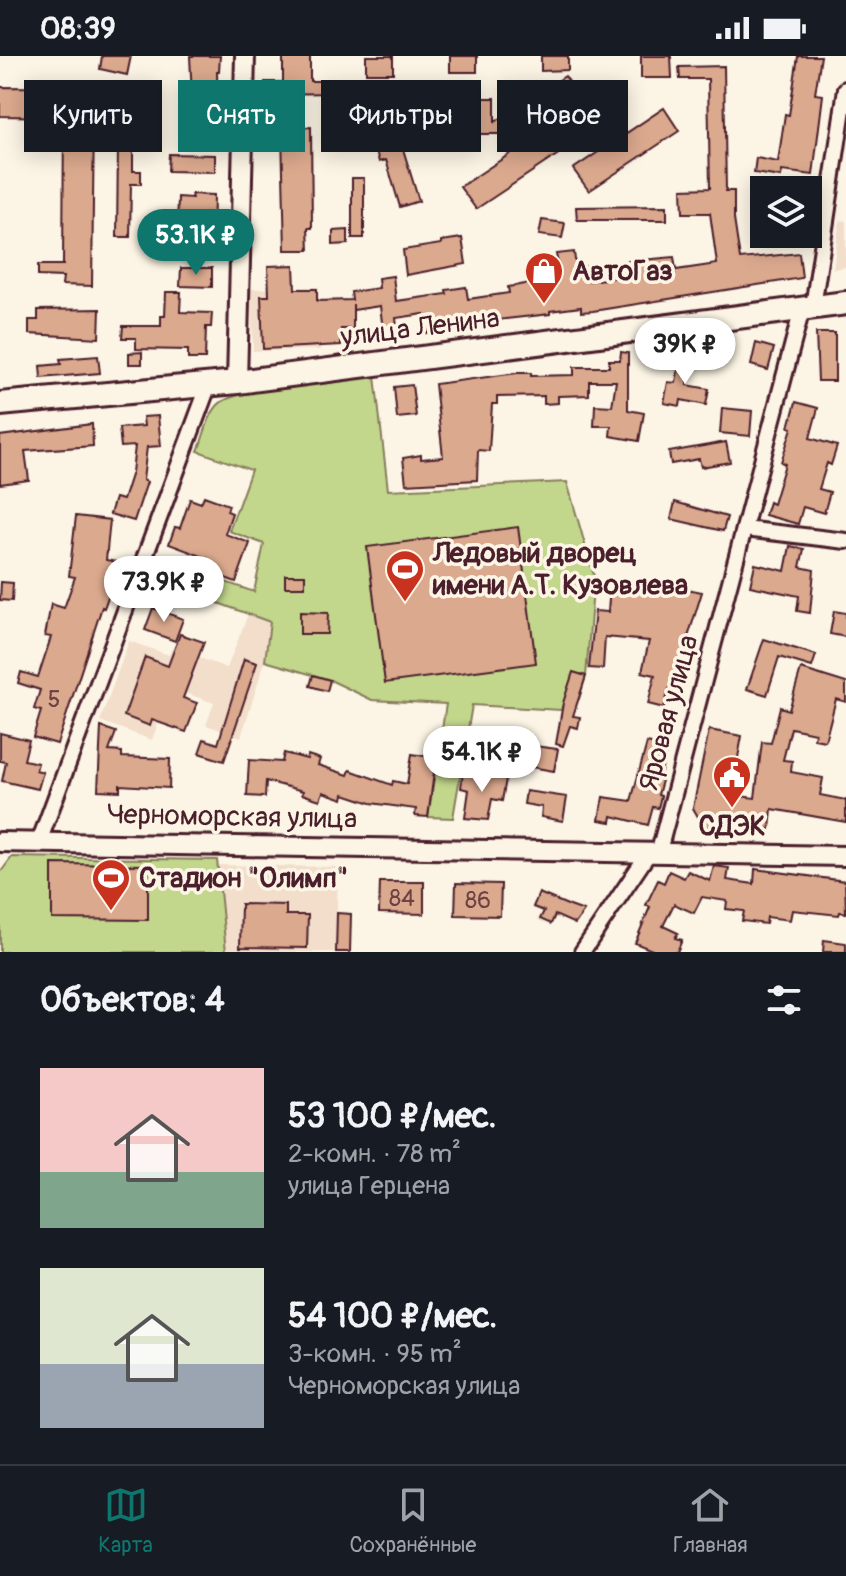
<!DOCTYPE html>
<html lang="ru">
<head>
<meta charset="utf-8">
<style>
	body { margin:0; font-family:Pangolin,sans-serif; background:#242831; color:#f1f3f6; height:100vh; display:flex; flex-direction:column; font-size:30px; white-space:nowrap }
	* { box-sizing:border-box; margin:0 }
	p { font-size:26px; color:#9ea1a6 }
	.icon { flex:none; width:44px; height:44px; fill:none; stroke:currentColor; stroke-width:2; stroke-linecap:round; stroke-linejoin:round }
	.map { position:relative; height:896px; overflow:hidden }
	.side { display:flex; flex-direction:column; background:#171b24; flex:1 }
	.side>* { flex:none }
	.hud { position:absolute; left:24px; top:24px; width:798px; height:72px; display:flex; gap:16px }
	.fabs { position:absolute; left:750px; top:120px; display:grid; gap:16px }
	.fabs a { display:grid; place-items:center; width:72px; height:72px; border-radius:0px; background:#171b24; box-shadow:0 4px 20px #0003; font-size:40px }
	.price { position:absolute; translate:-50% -68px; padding:0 18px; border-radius:28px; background:#fff; color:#222; font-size:26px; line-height:52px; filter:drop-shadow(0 2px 4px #0008) }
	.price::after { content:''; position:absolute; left:50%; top:48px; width:24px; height:18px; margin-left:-12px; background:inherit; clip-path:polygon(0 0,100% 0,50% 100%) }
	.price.on { background:#0f766e; color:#fff }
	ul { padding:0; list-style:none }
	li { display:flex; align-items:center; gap:24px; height:200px; padding:0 40px }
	li span { display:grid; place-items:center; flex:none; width:224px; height:160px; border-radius:0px; color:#555 }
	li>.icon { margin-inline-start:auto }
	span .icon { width:96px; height:96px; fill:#fffc; stroke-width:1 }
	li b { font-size:34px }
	h2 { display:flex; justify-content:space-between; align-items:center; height:96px; padding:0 40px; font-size:34px }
	.chip { padding:0 28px; border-radius:0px; background:#171b24; box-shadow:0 4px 20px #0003; font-size:28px; line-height:72px }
	.chip.on { background:#0f766e; color:#fff }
	.status { display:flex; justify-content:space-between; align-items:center; height:56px; padding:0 40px; background:#171b24; direction:ltr }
	.status svg { height:22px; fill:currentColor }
	.tabs { display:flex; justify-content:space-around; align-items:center; height:112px; border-top:2px solid #363941; background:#171b24; font-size:22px; color:#9ea1a6 }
	.tabs a { display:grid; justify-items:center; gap:4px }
	.tabs .on { color:#0f766e }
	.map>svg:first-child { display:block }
	.built { fill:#f2decb }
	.green { fill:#c2d78c; stroke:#867b5c; stroke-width:2 }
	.building { fill:#dba98e; stroke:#4a1f2b; stroke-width:2 }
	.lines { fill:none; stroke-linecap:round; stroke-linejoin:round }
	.minor-casing { stroke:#4a1f2b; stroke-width:20 }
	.tertiary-casing { stroke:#4a1f2b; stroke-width:24 }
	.secondary-casing { stroke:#4a1f2b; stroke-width:28 }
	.minor { stroke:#fcf5e5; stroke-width:14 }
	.tertiary { stroke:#fcf5e5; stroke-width:18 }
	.secondary { stroke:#fcf5e5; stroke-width:22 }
	.labels { text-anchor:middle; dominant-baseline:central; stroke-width:7; stroke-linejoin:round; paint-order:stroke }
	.number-label { font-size:24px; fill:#6e4244 }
	.poi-label { font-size:28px; font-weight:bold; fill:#4a1f2b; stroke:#fcf5e5; text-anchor:start }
	.street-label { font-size:28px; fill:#4a1f2b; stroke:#fcf5e5 }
</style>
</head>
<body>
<div class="status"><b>08:39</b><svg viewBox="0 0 49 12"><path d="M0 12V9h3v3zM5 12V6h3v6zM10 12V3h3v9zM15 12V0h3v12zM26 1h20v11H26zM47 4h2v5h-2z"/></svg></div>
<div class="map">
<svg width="846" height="896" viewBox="0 0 846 896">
	<rect width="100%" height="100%" fill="#fcf5e5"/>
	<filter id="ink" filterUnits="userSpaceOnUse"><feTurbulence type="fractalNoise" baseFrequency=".0125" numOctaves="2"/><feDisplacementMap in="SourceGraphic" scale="16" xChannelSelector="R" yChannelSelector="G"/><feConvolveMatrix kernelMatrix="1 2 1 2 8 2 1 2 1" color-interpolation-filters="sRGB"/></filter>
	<g filter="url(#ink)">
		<g class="built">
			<polygon points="840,164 846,165 846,211 833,213"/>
			<polygon points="318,231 320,294 253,295 251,233"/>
			<polygon points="248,558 271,566 265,605 241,681 206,669 214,647 171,632 152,684 100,665 129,585 169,599 172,592 227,612"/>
			<polygon points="217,809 338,811 336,896 226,896"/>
		</g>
		<g class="green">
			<path d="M375,320L388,434L567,426L594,520L586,620L579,643L566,639L561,654L472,649L453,762L428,761L446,648L372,644L330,624L265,605L270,566L152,523L159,503L254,536L264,488L229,475L251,414L198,395C204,381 207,361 218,349C234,331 346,324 375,320Z"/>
			<polygon points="12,801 217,804 226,896 0,896 0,817"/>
		</g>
		<g class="building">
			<polygon points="102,0 131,0 127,19 100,13"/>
			<polygon points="190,0 220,0 219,15 217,15 218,75 203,74 204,40 192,40"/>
			<polygon points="283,0 310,0 310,25 360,25 360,43 396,43 396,78 421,78 421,93 403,93 419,145 400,151 386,104 379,106 372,80 378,78 377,56 339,57 339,37 265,38 265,26 283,26"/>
			<rect x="366" y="0" width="27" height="17"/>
			<rect x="450" y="0" width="27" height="16"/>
			<polygon points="541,0 568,0 568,14 541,15"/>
			<polygon points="641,0 671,0 672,22 641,22"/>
			<polygon points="798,0 821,0 815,38 823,39 813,119 782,115 781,121 754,117 756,102 778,106 785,58 789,59"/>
			<polygon points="724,10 726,135 734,135 734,163 740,203 799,197 802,222 593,255 581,256 581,251 550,255 550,258 471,267 471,270 426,277 424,258 396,262 398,280 384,282 380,250 353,254 353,248 353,273 341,273 341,289 263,293 261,240 269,240 268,210 294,209 295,233 317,233 317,245 352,244 351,236 379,232 378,222 393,220 396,245 447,238 446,234 466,231 468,243 509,237 508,231 531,227 529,217 559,213 556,198 574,196 576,212 587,210 589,225 622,221 620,206 674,201 676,214 717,208 710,157 683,157 682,133 710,132 708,23 680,23 679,11"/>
			<polygon points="565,20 574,33 540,56 566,93 476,153 460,131 540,78 476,78 477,87 460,87 459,42 495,42 495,66"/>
			<rect x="401" y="25" width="13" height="12"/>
			<polygon points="0,31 99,32 99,61 94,61 92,230 62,229 63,221 38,220 38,209 63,209 64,61 0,60"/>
			<polygon points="664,52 679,75 589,135 573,113"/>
			<polygon points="298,61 299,72 311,71 312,172 308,172 309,194 285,194 282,78 272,79 271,66 282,66 282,62"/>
			<polygon points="118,89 133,89 133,115 141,115 141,128 131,128 130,181 117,181"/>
			<polygon points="169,98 215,99 215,116 168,115"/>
			<rect x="352" y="122" width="12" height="60"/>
			<polygon points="192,138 214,139 213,186 192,186 191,196 179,195 180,185 161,185 162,173 177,173 178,141 192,142"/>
			<polygon points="667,150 667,164 577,164 576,151"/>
			<polygon points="542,164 565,167 562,182 539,179"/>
			<polygon points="348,174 348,188 333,189 333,175"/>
			<polygon points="462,182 466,208 406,219 403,194 441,188 441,185"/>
			<polygon points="181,212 212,212 212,231 180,230"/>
			<polygon points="166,236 181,236 180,256 212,257 211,271 206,271 205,303 188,303 188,294 136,293 136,282 122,282 123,270 161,270 161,260 165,260"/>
			<polygon points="100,253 99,282 29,278 29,264 38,264 38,254"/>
			<polygon points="816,277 835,277 835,325 818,325"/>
			<polygon points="756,287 774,292 768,314 751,309"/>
			<polygon points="142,296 142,308 129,308 129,297"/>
			<polygon points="621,296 628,297 628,354 644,357 639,385 610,380 611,370 594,370 595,349 612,350 616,325 589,325 589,339 558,340 558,347 544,348 544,340 497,341 497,348 492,348 489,395 478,394 477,424 406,428 403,402 421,399 421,403 443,401 435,328 517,317 531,317 531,320 574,319 574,311 609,311 609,304 620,304"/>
			<polygon points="681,296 692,298 687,329 709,333 706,349 681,344 680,350 664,347 668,326 676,327"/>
			<polygon points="98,300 100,317 41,322 40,310 61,308 60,303"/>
			<polygon points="412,329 416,360 397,362 394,331"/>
			<polygon points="796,346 818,352 810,382 837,390 831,409 827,407 819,433 830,436 824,457 803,451 798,468 765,459 769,446 773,448 785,408 781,406 792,372 789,371"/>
			<polygon points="722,352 752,355 750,380 720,377"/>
			<polygon points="158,360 161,390 147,391 143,424 147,426 134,465 110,458 115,442 123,444 132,416 135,390 121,391 119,372 144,370 143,361"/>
			<polygon points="92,368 93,390 25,395 29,424 0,428 0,380"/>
			<polygon points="726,386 730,406 701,411 699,403 671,408 669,396"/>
			<polygon points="204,440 229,449 227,455 232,457 225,478 250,487 236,526 203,514 207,502 169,488 175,471 180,472 190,443 201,447"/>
			<polygon points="675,446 727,461 723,475 671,463"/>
			<polygon points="76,460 110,464 106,504 117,506 115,522 104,552 102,551 57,688 33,681 41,655 34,653 40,634 18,627 21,616 38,621 51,581 45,580 51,548 64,552 75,521 69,520"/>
			<polygon points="518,471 536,607 385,627 367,491"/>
			<polygon points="790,490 804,493 800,511 814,514 810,557 797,555 799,540 750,530 755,508 785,515"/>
			<rect x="285" y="519" width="20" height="12"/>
			<polygon points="1,526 13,527 12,545 0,544"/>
			<polygon points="652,526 702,536 685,591 692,593 680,636 669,633 664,652 648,648 655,619 642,616 649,585 605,581 603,613 589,612 595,555 608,556 610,530 651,533"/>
			<polygon points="153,552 183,563 175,585 145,574"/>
			<polygon points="834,555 846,557 846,581 830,578"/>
			<polygon points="300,556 328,557 327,578 300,578"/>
			<polygon points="180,578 204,586 183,642 197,647 186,676 152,664 150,670 124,660 145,601 168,610"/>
			<polygon points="764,583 816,599 812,611 779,601 767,639 747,633"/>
			<polygon points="244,603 257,607 224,705 199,697 204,683 218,688"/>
			<polygon points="801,613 846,627 846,646 836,643 825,685 814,683 815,677 791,672 783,704 792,705 791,716 823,722 820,739 846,744 846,766 772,753 770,773 704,771 693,752 709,674 742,680 731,739 755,742 762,686 771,687 780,651 789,654"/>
			<polygon points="573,616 586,620 573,660 580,661 578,672 570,670 563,690 556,688 563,647"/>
			<polygon points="313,619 330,624 327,635 310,630"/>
			<polygon points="101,671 116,676 109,695 122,696 122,701 170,703 169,732 120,729 120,735 98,734"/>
			<polygon points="0,677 29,684 24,704 38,707 36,714 43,716 38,733 2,725 6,706 0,705"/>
			<polygon points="647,687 667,692 660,720 663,721 658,739 661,740 658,752 653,751 648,769 612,760 611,766 599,764 603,741 631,745"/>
			<polygon points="534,690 558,693 554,715 531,711"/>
			<polygon points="284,697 307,703 308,699 320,703 318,709 348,719 350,714 392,729 393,725 407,728 412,698 436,702 428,761 415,760 416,753 371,747 344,738 343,743 323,736 320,744 302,738 303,735 266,725 265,741 247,740 249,704 282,706"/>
			<polygon points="463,716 506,723 502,745 492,743 488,764 465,762 469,734 461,732"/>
			<polygon points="526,735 567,741 563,765 541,761 542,751 524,748"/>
			<polygon points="52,808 148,809 148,864 52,863"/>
			<polygon points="714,810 729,812 727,824 754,828 755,813 845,825 846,857 840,856 839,859 792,854 790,864 767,861 766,868 742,865 744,855 726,853 727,845 702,841 694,857 674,848 663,870 678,877 675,882 682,884 677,896 657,896 635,887 650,851 646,849 658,824 664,827 669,815 684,822 688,815 710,825"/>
			<polygon points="380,826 424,826 424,858 379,857"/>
			<polygon points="456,827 501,828 500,860 455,859"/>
			<polygon points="539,837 570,850 584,855 575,868 555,859 551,868 540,863 544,855 533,851"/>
			<polygon points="241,848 286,849 286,859 308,859 307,892 240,891"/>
			<polygon points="337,857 351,858 350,896 336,896"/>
			<polygon points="824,884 846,887 846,896 823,896"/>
		</g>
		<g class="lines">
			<g class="minor-casing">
				<g id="minor">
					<polyline points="813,251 846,33"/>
					<polyline points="744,473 846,485"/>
					<polyline points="39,786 209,328"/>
					<polyline points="659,795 802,253"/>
					<polyline points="582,896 650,795"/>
				</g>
			</g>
			<g class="tertiary-casing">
				<g id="tertiary">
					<polyline points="237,326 245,0"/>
					<polyline points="0,786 846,800"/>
				</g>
			</g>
			<g class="secondary-casing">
				<polyline id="secondary" points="0,348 237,326 846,247"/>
			</g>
			<use href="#minor" class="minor"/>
			<use href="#tertiary" class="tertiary"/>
			<use href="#secondary" class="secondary"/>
		</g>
	</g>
	<defs>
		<g id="shop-pin" transform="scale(2)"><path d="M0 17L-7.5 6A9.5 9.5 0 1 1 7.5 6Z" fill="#c8321e" stroke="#fcf5e5"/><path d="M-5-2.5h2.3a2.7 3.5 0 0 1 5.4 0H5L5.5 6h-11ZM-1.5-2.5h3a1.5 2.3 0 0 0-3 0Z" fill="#fff"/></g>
		<g id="stadium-pin" transform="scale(2)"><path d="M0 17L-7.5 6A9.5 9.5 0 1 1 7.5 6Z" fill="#c8321e" stroke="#fcf5e5"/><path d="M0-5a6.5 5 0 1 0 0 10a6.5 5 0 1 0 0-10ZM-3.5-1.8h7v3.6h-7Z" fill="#fff"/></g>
		<g id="civic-pin" transform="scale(2)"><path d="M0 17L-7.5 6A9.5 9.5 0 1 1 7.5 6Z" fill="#c8321e" stroke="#fcf5e5"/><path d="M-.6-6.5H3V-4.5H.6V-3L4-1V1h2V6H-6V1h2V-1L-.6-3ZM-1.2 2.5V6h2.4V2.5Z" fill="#fff"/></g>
	</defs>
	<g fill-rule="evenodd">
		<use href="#shop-pin" x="544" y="215"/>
		<use href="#stadium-pin" x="405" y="513"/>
		<use href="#civic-pin" x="732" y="719"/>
		<use href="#stadium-pin" x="111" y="822"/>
	</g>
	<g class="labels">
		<g class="number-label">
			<text x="54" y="643">5</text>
			<text x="402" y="842">84</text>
			<text x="478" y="844">86</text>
		</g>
		<g class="poi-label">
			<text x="572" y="215">АвтоГаз</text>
			<text x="433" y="497">Ледовый дворец<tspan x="433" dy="32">имени А.Т. Кузовлева</tspan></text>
			<text x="732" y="770" text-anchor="middle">СДЭК</text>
			<text x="139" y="822">Стадион "Олимп"</text>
		</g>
		<g class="street-label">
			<text transform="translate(420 272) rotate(-7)">улица Ленина</text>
			<text transform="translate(669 657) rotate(-75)">Яровая улица</text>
			<text transform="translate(232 761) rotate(1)">Черноморская улица</text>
		</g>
	</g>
</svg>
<div class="fabs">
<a><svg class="icon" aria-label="layers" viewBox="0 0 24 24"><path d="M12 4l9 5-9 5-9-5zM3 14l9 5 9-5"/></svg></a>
</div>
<b class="price on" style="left:196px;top:221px">53.1K ₽</b>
<b class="price" style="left:685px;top:330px">39K ₽</b>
<b class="price" style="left:164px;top:568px">73.9K ₽</b>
<b class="price" style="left:482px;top:738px">54.1K ₽</b>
<div class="hud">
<a class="chip">Купить</a>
<a class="chip on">Снять</a>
<a class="chip">Фильтры</a>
<a class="chip">Новое</a>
</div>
</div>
<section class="side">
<h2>Объектов: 4<svg class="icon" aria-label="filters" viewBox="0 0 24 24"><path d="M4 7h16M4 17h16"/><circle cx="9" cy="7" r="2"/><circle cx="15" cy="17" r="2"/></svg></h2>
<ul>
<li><span style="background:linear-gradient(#f6c9c9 65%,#7fa58c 0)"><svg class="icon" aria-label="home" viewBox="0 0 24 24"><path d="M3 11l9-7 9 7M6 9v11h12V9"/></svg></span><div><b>53 100 ₽/мес.</b><p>2-комн. · 78 m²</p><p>улица Герцена</p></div></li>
<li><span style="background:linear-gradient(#dfe7d0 60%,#9aa5b1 0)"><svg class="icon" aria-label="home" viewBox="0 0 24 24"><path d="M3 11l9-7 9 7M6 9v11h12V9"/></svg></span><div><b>54 100 ₽/мес.</b><p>3-комн. · 95 m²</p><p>Черноморская улица</p></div></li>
</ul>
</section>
<nav class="tabs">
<a class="on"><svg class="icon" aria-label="map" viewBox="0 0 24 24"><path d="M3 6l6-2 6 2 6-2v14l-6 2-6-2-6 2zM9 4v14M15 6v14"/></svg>Карта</a>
<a><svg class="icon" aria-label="saved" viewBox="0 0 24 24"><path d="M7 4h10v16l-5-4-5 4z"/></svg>Сохранённые</a>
<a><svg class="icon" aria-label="home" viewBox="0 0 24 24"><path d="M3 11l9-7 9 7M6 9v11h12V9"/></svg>Главная</a>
</nav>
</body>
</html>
